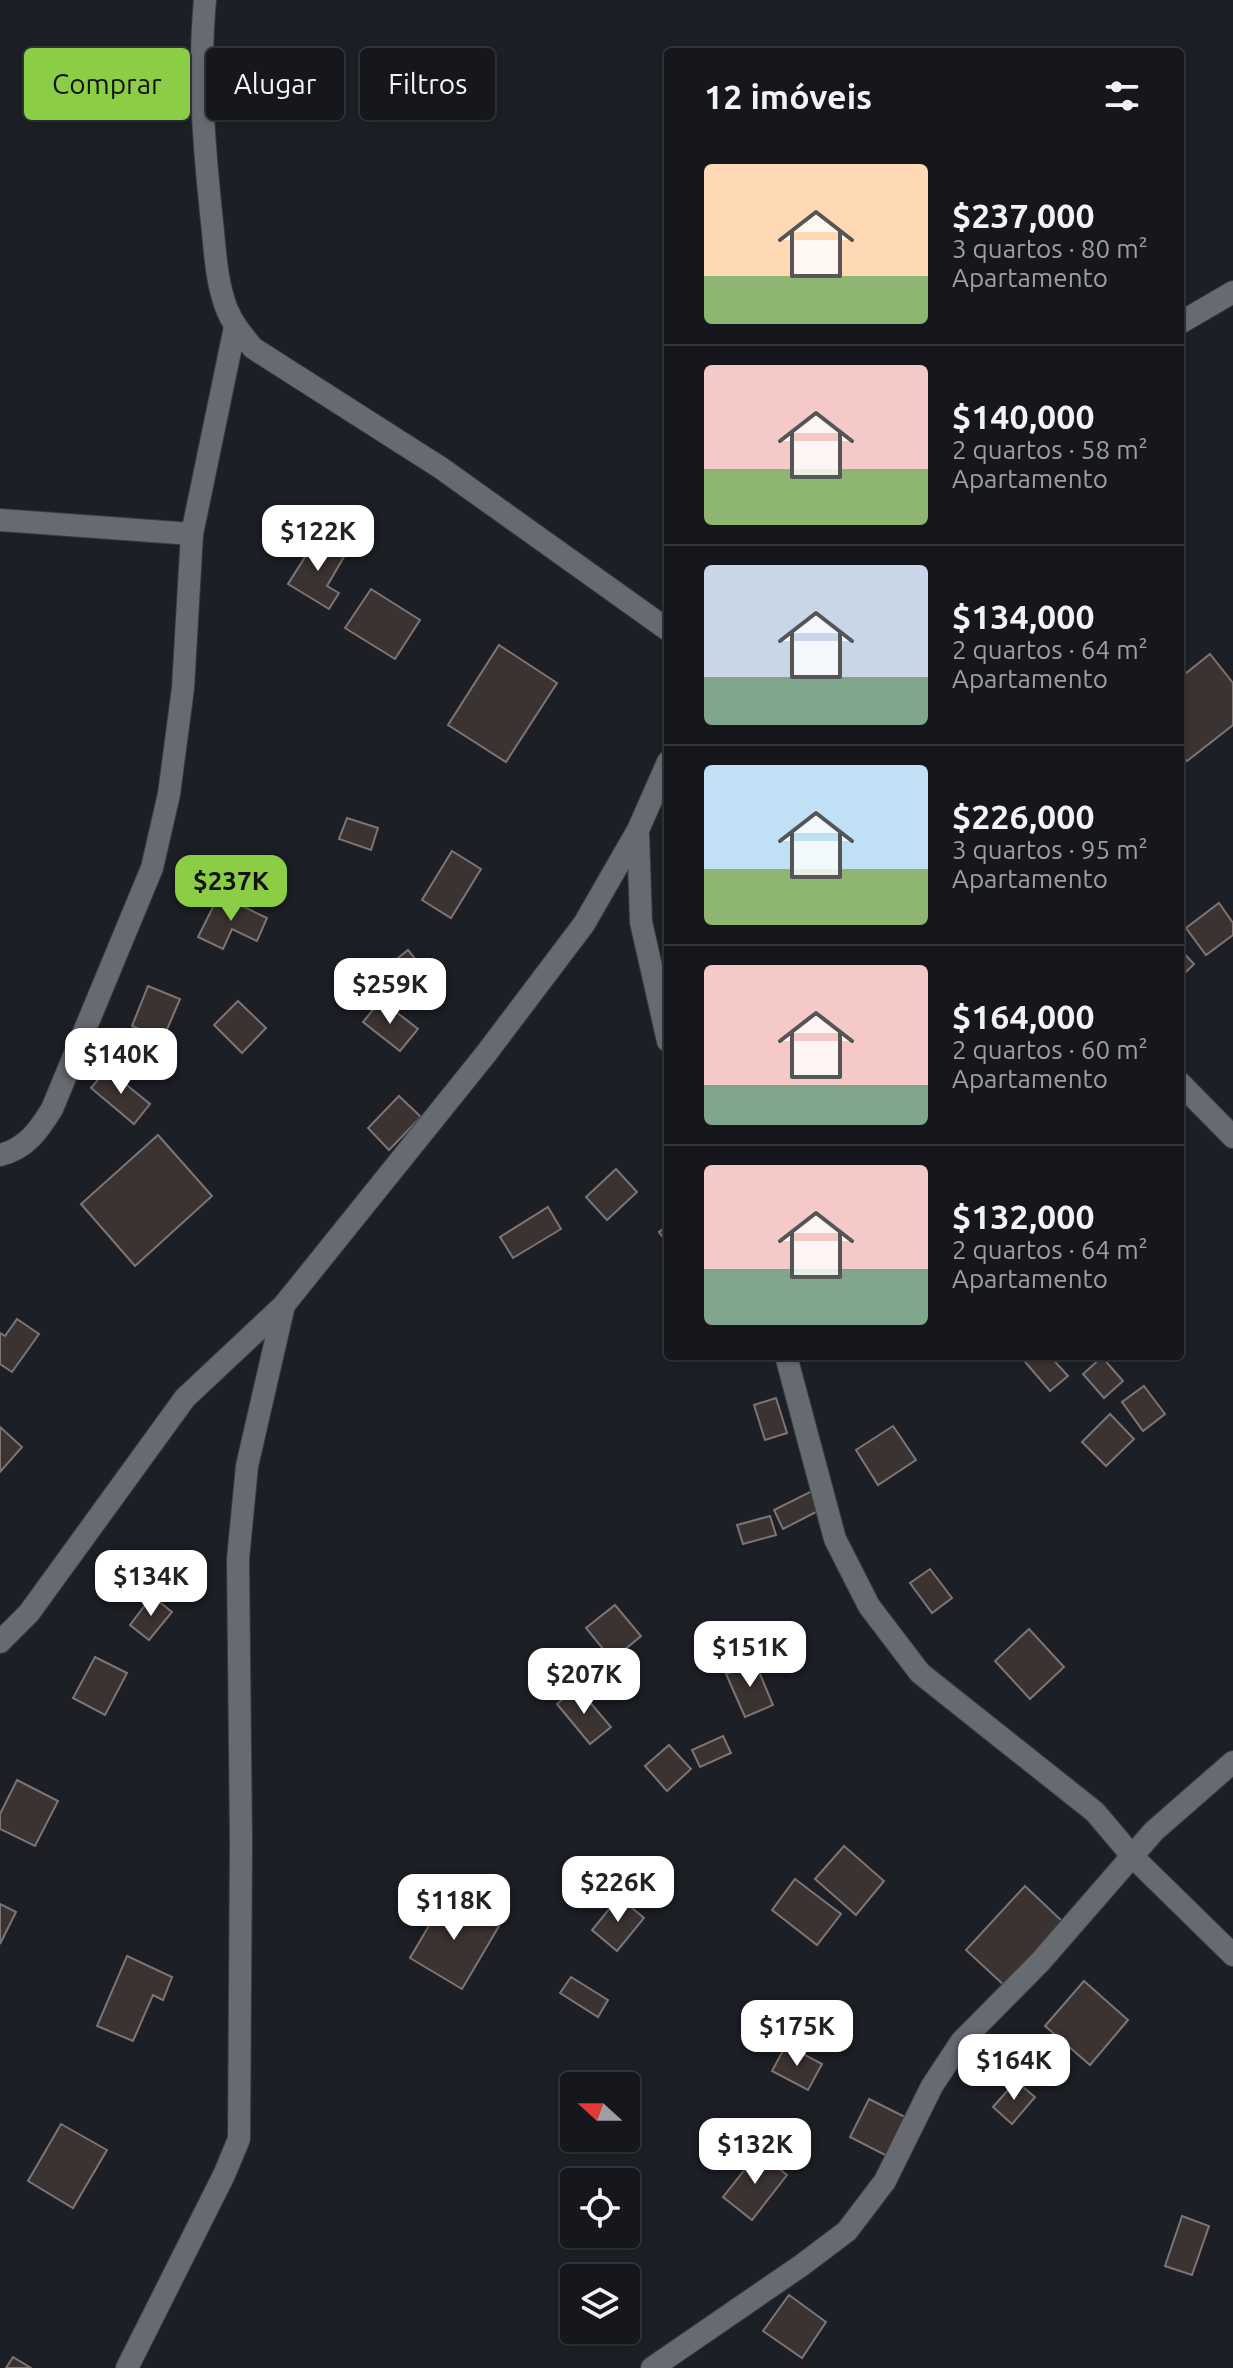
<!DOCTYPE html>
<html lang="pt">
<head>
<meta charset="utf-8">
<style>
	body { margin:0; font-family:Ubuntu,sans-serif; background:#1e2025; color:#f1f3f6; height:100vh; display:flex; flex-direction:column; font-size:30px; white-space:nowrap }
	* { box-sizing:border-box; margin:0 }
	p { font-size:26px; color:#9d9fa3 }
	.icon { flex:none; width:44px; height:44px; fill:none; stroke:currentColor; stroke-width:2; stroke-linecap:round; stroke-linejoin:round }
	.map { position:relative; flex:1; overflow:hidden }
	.sheet { position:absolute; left:664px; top:48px; width:520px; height:1312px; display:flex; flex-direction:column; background:#15171c; border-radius:8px; box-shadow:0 2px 6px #0004,0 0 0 2px #34363b }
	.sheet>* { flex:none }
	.banner { position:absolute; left:24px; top:48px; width:520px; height:72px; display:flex; gap:16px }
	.needle { width:52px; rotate:291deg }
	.fabs { position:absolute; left:560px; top:2072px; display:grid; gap:16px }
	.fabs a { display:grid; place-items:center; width:80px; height:80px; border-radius:8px; background:#15171c; box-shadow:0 2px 6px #0004,0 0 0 2px #34363b; font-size:40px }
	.price { position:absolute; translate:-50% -68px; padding:0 18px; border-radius:16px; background:#fff; color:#222; font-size:26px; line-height:52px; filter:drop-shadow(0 2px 4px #0008) }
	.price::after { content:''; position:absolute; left:50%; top:48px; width:24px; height:18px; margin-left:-12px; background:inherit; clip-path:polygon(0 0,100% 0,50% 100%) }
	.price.active { background:#8bce46; color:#111 }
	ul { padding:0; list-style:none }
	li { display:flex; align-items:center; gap:24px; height:200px; padding:0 40px }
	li+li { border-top:2px solid #34363b }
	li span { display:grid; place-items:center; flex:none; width:224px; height:160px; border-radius:8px; color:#555 }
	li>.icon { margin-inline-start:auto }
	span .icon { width:96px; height:96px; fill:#fffc; stroke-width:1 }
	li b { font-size:34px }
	h2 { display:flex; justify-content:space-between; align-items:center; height:96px; padding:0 40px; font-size:34px }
	.pill { padding:0 28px; border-radius:8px; background:#15171c; box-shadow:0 2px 6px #0004,0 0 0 2px #34363b; font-size:28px; line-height:72px }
	.pill.active { background:#8bce46; color:#111 }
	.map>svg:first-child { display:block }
	.building { fill:#3b3332; stroke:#7d7473; stroke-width:2 }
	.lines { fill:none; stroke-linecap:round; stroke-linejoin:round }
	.minor-casing { stroke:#393b3f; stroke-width:24 }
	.minor { stroke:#666b71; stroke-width:22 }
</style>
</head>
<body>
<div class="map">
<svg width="1233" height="2368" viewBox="0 0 1233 2368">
	<rect width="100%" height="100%" fill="#1c1f25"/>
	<g class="building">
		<polygon points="317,538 345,555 327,586 339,593 329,609 288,584"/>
		<polygon points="371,589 420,620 395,659 345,628"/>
		<polygon points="499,645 557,683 506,762 448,725"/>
		<polygon points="1210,654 1233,683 1233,725 1187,761 1180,752 1180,678"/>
		<polygon points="347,818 378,828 371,850 339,839"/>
		<polygon points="452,851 481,869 451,918 422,900"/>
		<polygon points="219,895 267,918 257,941 232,929 223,949 198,937"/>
		<polygon points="1219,903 1233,923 1233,935 1206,955 1186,928"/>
		<polygon points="1180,949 1194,964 1180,978"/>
		<polygon points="408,950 425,971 394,997 377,975"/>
		<polygon points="148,986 180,999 163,1039 132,1026"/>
		<polygon points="381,1000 418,1029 400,1051 363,1022"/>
		<polygon points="238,1001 266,1028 242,1053 214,1025"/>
		<polygon points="107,1069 150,1104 134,1124 91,1088"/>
		<polygon points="399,1096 421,1117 389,1150 368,1128"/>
		<polygon points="158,1135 212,1196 135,1266 81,1204"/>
		<polygon points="616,1169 637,1192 607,1220 586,1197"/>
		<polygon points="548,1207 561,1229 513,1258 500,1237"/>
		<polygon points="668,1225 668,1244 659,1232"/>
		<polygon points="17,1319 39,1334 12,1372 0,1364 0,1333 5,1336"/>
		<polygon points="1020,1356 1050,1356 1068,1376 1050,1391"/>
		<polygon points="1102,1357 1123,1381 1104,1398 1083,1374"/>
		<polygon points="1144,1386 1165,1414 1143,1431 1122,1402"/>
		<polygon points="776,1398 787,1433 765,1440 754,1405"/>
		<polygon points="1110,1414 1134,1439 1106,1466 1082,1442"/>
		<polygon points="893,1426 916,1460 878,1485 856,1450"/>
		<polygon points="0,1427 22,1447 0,1472"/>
		<polygon points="812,1491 820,1510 783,1529 774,1510"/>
		<polygon points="770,1516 776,1535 743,1544 737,1525"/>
		<polygon points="930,1569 952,1598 932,1613 910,1583"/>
		<polygon points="152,1596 172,1612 149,1640 130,1625"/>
		<polygon points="615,1605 641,1636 612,1660 586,1628"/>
		<polygon points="1029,1629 1064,1667 1030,1699 995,1661"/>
		<polygon points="95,1657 127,1673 105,1715 73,1698"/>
		<polygon points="755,1662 773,1705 745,1717 726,1674"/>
		<polygon points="577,1687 611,1727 590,1744 557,1704"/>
		<polygon points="723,1736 731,1753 700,1767 692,1750"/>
		<polygon points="669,1745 691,1769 667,1791 645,1766"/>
		<polygon points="17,1780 58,1801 35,1846 0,1829 0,1814"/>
		<polygon points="844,1846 884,1881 856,1915 815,1879"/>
		<polygon points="795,1879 841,1914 817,1945 772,1910"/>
		<polygon points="1025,1886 1064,1923 1006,1987 966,1950"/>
		<polygon points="447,1895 499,1926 462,1989 410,1958"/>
		<polygon points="619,1897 644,1918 617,1951 592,1930"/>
		<polygon points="0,1904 16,1912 0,1944"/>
		<polygon points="127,1956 172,1977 163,2000 153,1995 133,2041 97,2026"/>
		<polygon points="571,1977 608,2000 598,2017 560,1993"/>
		<polygon points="1084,1981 1128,2020 1090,2065 1045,2026"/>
		<polygon points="786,2045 822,2064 808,2090 772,2071"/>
		<polygon points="1016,2081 1035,2097 1012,2124 993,2107"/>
		<polygon points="869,2099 907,2118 887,2156 850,2137"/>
		<polygon points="61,2124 107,2150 73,2208 28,2181"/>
		<polygon points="758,2153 787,2175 752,2220 723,2197"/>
		<polygon points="1182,2216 1209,2226 1192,2275 1165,2266"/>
		<polygon points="789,2295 826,2322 802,2358 763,2331"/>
		<polygon points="13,2357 31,2368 6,2368"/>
	</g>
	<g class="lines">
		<g class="minor-casing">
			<g id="minor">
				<path d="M205,0C198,75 204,147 212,222C215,250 216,280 226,307C232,323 242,335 253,348L441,468L668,630"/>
				<polyline points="1180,323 1233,292"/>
				<polyline points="0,520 192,534"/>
				<polyline points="638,832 641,922 668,1041"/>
				<polyline points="1180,1083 1233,1137"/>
				<path d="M0,1155C26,1149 39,1130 52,1109L152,868L169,794L183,688L192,534L235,327"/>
				<polyline points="786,1356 835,1539 869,1606 920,1673 1095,1812 1133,1857 1233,1955"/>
				<polyline points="0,1642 29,1613 185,1398 284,1305 485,1055 584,924 638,830 668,762"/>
				<polyline points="127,2368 224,2175 239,2139 241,1842 238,1559 247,1466 284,1305"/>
				<polyline points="652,2368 802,2265 847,2231 885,2181 932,2086 961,2042 1040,1962 1154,1831 1233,1762"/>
			</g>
		</g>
		<use href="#minor" class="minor"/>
	</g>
</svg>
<div class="fabs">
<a><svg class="needle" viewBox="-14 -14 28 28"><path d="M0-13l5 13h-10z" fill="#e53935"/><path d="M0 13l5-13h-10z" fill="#9d9fa3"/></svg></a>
<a><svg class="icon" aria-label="locate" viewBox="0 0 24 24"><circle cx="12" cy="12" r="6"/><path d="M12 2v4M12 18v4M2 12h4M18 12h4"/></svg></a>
<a><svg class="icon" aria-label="layers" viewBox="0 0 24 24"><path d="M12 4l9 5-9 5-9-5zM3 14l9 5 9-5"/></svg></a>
</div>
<b class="price" style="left:318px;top:573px">$122K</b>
<b class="price active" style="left:231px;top:923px">$237K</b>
<b class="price" style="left:390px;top:1026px">$259K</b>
<b class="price" style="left:121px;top:1096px">$140K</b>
<b class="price" style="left:151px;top:1618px">$134K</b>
<b class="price" style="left:750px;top:1689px">$151K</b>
<b class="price" style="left:584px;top:1716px">$207K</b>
<b class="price" style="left:618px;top:1924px">$226K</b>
<b class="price" style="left:454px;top:1942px">$118K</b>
<b class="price" style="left:797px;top:2068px">$175K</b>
<b class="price" style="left:1014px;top:2102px">$164K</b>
<b class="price" style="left:755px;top:2186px">$132K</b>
<div class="banner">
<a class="pill active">Comprar</a>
<a class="pill">Alugar</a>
<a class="pill">Filtros</a>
</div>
<section class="sheet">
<h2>12 imóveis<svg class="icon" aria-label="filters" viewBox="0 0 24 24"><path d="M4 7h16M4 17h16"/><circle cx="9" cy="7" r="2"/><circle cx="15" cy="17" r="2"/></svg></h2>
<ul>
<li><span style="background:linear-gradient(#ffd9b3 70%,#8fb573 0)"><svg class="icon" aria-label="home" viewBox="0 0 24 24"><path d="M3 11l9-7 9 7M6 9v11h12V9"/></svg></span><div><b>$237,000</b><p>3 quartos · 80 m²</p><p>Apartamento</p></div></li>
<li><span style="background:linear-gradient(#f6c9c9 65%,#8fb573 0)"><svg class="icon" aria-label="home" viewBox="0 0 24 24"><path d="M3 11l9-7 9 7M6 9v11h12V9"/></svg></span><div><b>$140,000</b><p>2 quartos · 58 m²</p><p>Apartamento</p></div></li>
<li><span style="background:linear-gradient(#c9d6e8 70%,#7fa58c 0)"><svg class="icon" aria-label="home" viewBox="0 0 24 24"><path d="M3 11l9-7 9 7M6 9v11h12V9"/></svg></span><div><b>$134,000</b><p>2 quartos · 64 m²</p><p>Apartamento</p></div></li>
<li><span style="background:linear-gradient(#bfe0f5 65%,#8fb573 0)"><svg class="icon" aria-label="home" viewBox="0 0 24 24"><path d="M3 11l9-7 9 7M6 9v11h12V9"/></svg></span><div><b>$226,000</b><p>3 quartos · 95 m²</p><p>Apartamento</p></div></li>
<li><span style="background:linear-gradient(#f6c9c9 75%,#7fa58c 0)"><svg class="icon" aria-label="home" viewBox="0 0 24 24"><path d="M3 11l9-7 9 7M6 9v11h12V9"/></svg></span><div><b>$164,000</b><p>2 quartos · 60 m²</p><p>Apartamento</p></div></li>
<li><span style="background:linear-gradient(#f6c9c9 65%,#7fa58c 0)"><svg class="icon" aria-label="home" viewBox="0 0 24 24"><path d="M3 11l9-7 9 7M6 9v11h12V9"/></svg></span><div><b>$132,000</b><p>2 quartos · 64 m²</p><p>Apartamento</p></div></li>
</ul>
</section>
</div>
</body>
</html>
